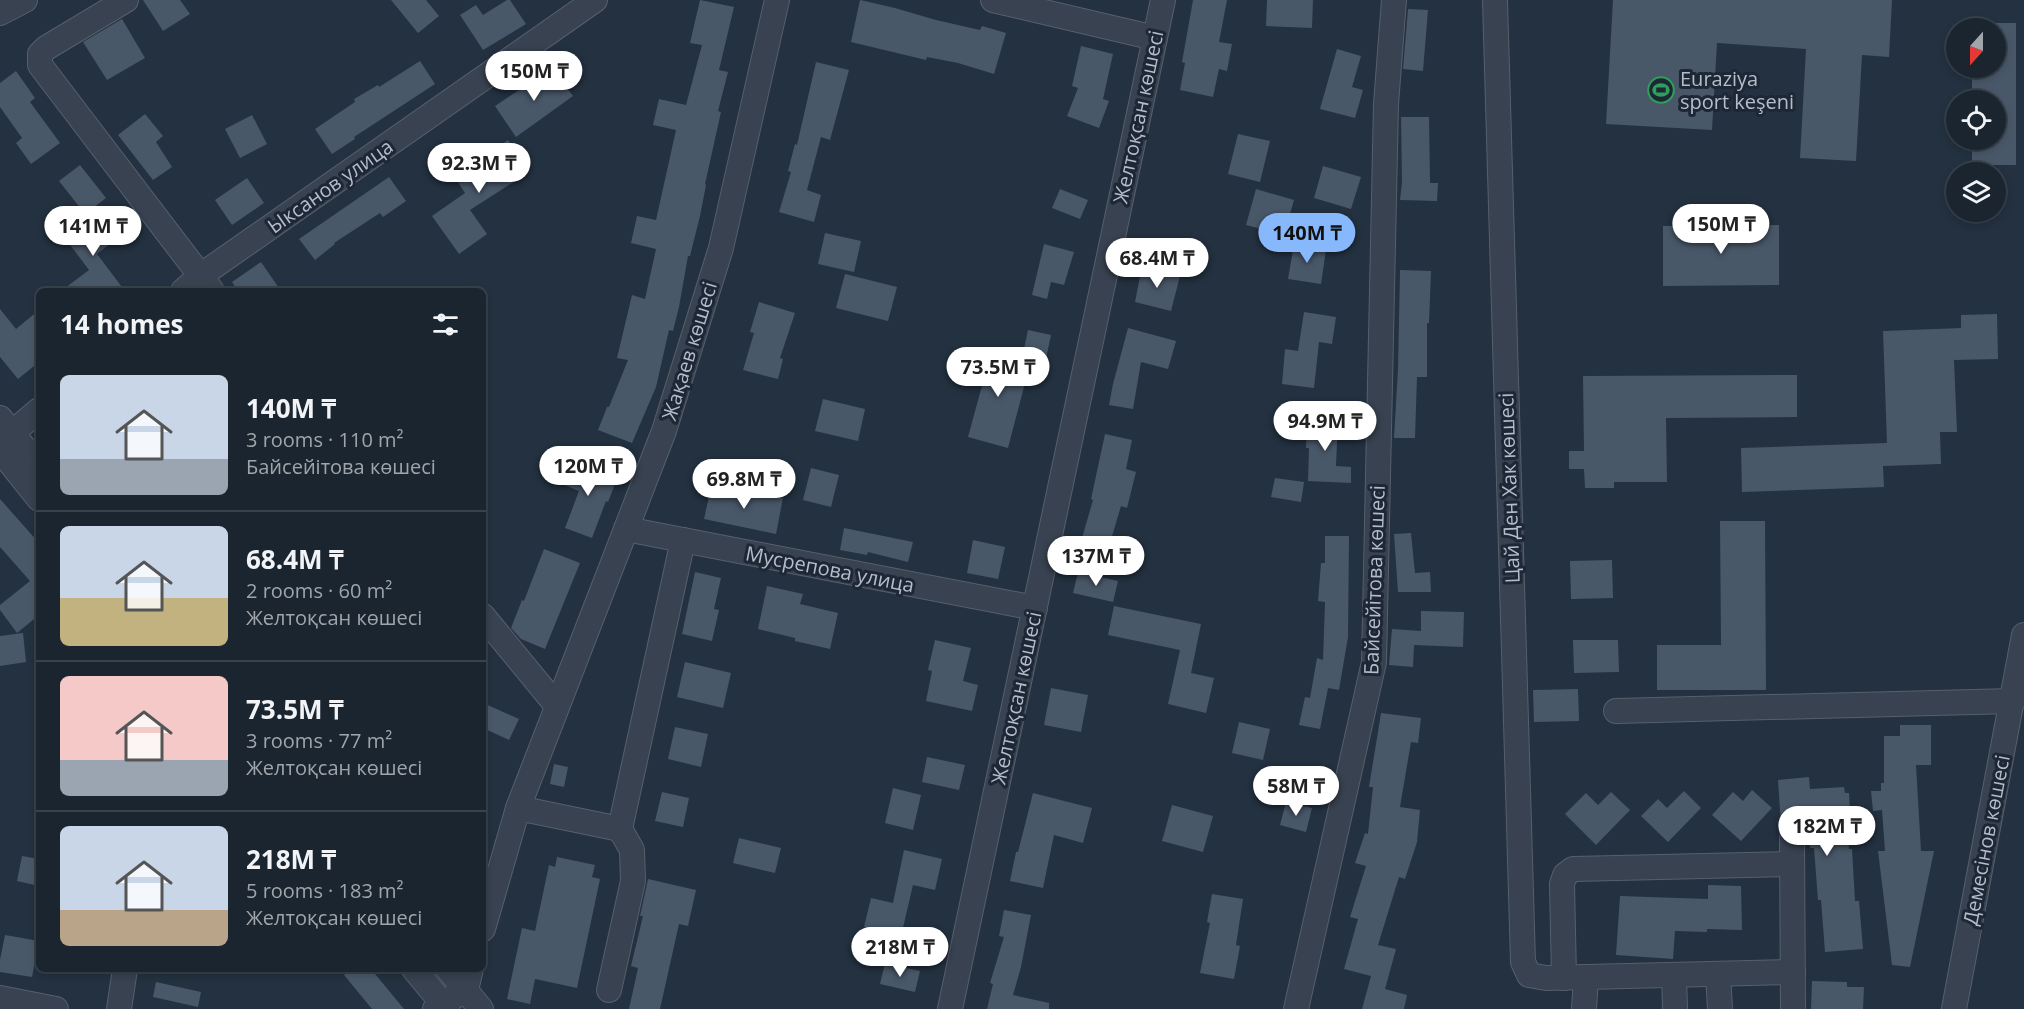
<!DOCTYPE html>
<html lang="en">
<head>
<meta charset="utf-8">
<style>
	body { margin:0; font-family:"Open Sans",sans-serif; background:#232d38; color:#f1f3f6; height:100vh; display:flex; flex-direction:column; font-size:22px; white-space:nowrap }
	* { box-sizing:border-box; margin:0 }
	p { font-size:20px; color:#9fa5ab }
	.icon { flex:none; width:33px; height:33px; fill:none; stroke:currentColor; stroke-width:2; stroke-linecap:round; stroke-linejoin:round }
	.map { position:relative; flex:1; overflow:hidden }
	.sheet { position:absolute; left:36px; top:288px; width:450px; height:684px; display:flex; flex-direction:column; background:#1a2530; border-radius:9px; box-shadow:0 3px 9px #0003,0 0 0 2px #38424c }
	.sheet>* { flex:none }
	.needle { width:39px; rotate:201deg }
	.fabs { position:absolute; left:1946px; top:18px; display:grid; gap:12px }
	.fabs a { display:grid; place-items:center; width:60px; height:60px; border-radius:50%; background:#1a2530; box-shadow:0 3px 9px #0003,0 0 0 2px #38424c; font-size:30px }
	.price { position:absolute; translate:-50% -51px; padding:0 14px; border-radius:21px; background:#fff; color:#222; font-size:20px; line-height:39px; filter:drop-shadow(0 2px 3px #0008) }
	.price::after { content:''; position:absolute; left:50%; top:36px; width:18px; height:14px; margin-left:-9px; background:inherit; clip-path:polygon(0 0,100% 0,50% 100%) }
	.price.current { background:#87b8fc; color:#111 }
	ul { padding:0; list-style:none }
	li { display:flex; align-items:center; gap:18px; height:150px; padding:0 24px }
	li+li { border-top:2px solid #38424c }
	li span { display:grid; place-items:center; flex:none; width:168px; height:120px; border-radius:9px; color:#555 }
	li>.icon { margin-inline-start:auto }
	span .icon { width:72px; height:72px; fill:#fffc; stroke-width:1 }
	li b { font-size:26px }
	h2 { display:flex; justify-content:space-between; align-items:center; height:72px; padding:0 24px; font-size:26px }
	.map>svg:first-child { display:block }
	.building { fill:#495869 }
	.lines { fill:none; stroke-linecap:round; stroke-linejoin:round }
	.minor-casing { stroke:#56606d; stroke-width:26 }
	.minor { stroke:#384250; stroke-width:24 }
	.labels { text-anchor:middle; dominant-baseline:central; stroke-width:6; stroke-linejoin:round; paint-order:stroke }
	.poi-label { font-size:20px; fill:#b4bdca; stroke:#1d2735; text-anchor:start }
	.street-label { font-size:20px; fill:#b4bdca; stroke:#1d2735 }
</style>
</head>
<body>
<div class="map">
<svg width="2024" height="1009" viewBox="0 0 2024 1009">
	<rect width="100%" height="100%" fill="#233140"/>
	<g class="building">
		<polygon points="143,0 180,0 190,14 163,31"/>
		<polygon points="391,0 426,0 439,16 418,33"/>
		<polygon points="507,0 510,0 526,24 483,50 460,15 476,5 483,15"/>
		<polygon points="700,0 734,7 719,70 728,72 718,111 721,112 705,184 706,185 700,216 690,256 688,256 679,307 673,331 669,330 656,387 632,443 598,430 607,407 609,407 628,360 617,358 632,295 645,299 656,249 631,243 637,216 656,220 676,130 653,125 659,99 686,105 702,45 690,43"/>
		<polygon points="860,0 895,8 936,20 980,30 982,26 1006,33 994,74 958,63 927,57 926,60 851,42"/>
		<polygon points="1193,0 1227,0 1219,42 1232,44 1227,71 1219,69 1213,97 1180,90 1185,63 1182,62"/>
		<polygon points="1267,0 1313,0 1312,28 1266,26"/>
		<polygon points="1613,0 1892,0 1889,57 1862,55 1856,161 1800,158 1806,49 1717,43 1712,130 1606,124"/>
		<polygon points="1408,9 1428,10 1423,71 1403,69"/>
		<polygon points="122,19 145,58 107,80 83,42"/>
		<polygon points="1995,23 2016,23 2016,165 1972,165 1972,140 1995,140 1995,100 1972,100 1972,68 1995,68"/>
		<polygon points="1081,46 1113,54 1103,99 1109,101 1099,128 1067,116 1078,88 1072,86"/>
		<polygon points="1337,49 1361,56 1352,87 1363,90 1355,118 1320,109"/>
		<polygon points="420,61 435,84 354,137 355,139 332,154 315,129 355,102 354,99 378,85 379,87"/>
		<polygon points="816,62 849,70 830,140 821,137 807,190 821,195 814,222 779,212 791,172 788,171 795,144 797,145"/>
		<polygon points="552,68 573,96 516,137 495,106 522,88 523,90"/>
		<polygon points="16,71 35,98 30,102 60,143 31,164 16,143 22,138 0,107 0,83"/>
		<polygon points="145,114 163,136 156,142 172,167 153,180 118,135"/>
		<polygon points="252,115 267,144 240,158 225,129"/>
		<polygon points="1401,117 1429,117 1430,183 1438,183 1437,201 1400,200 1402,182"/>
		<polygon points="1238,134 1270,141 1260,182 1228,174"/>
		<polygon points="508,140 529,172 470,210 487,234 459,254 432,216 465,193 454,176"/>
		<polygon points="80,165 106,198 85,214 59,181"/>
		<polygon points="1323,166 1361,177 1351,209 1314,198"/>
		<polygon points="389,177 406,201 383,217 380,213 334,243 335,244 315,260 299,239"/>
		<polygon points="247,178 264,203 232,225 215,200"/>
		<polygon points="1060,189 1088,200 1080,219 1052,208"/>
		<polygon points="1256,189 1294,200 1284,235 1246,225"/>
		<polygon points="96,214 116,239 97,254 125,291 61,291 89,270 65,238"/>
		<polygon points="1779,225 1779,285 1663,286 1663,226"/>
		<polygon points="825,233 861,241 854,272 818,264"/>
		<polygon points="1044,244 1074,252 1064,285 1051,282 1047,299 1032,295"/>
		<polygon points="1294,244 1326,250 1321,284 1288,279"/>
		<polygon points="261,262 281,291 238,291 232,282"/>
		<polygon points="1142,266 1180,276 1171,311 1135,302"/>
		<polygon points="1400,270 1431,271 1429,323 1427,323 1427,377 1417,377 1415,438 1394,438 1398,369"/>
		<polygon points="845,274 897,287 888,321 836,308"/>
		<polygon points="759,302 795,313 780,358 783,359 778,379 743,370 754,333 750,332"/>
		<polygon points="0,309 16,329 39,310 39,362 18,379 0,357"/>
		<polygon points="1304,312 1336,317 1332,344 1319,342 1314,388 1282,384 1285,349 1298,351"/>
		<polygon points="1997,314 1998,359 1954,360 1957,432 1940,432 1941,464 1883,466 1884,487 1742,492 1741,448 1887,443 1883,331 1961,328 1961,315"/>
		<polygon points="1128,328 1176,341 1168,369 1141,362 1133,409 1109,405 1113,384"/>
		<polygon points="1028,330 1051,335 1045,363 1022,358"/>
		<polygon points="979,351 1030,364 1008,448 968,437 983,382 972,379"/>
		<polygon points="1797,375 1797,417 1666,418 1667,482 1614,482 1614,488 1585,488 1584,469 1569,469 1569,451 1584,451 1583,376"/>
		<polygon points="823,399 865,409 858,441 815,431"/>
		<polygon points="1307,417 1338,418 1336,466 1351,467 1351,483 1308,481 1309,448 1306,448"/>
		<polygon points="1105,434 1132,440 1126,469 1136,472 1127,508 1121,506 1107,553 1080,545 1093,500 1091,499"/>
		<polygon points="571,461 617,479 608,502 606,501 592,538 565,528 579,491 562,484"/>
		<polygon points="811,468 839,475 831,507 803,500"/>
		<polygon points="1275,478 1304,482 1301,502 1271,497"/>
		<polygon points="711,487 755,496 755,492 783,498 776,534 704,519"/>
		<polygon points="0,499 39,543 39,615 17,633 0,610 0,605 30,581 0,547"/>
		<polygon points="1720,521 1765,521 1766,690 1657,690 1657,645 1721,645"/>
		<polygon points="844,528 913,542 908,562 868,552 867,555 840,550"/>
		<polygon points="1411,533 1415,573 1430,572 1431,592 1398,592 1394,534"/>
		<polygon points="1325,536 1349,536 1348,637 1339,690 1328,688 1320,729 1299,725 1305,697 1310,698 1317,658 1323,660 1325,602 1318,601 1321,563 1325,563"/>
		<polygon points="973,540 1005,547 998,579 967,573"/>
		<polygon points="544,549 580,563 545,649 521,639 511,628 522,600 524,601"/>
		<polygon points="1612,560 1613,598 1571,599 1570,561"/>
		<polygon points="695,572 721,578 714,609 719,610 712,641 682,634"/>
		<polygon points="1078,572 1118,581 1113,602 1073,593"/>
		<polygon points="767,586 803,594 800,604 838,613 830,649 795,641 795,638 758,629"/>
		<polygon points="1114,606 1201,624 1191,673 1214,678 1206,713 1168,704 1180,650 1108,635"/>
		<polygon points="1421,611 1464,612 1463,647 1414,645 1413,667 1389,665 1392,629 1421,631"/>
		<polygon points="23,633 26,662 0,666 0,636"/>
		<polygon points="935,640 971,648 963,681 978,685 972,711 926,701 932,671 928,670"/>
		<polygon points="1573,640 1618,640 1619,672 1574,673"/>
		<polygon points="685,662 731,673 723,708 677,697"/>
		<polygon points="1051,688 1088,695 1081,732 1044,725"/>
		<polygon points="1578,689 1579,721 1534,722 1533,690"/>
		<polygon points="483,703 519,719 509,740 483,728"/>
		<polygon points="1381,713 1421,718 1418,743 1411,742 1400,807 1420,810 1417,842 1405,879 1399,877 1378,945 1396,949 1385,989 1407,995 1404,1009 1362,1009 1371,976 1344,969 1358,919 1350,917 1366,866 1355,863 1365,833 1368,834 1373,787 1369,787"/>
		<polygon points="1239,722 1270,729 1263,760 1232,753"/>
		<polygon points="1900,725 1931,725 1931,765 1916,765 1921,851 1934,851 1910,967 1892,965 1878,851 1885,851 1882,810 1873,811 1871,791 1881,791 1881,783 1884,783 1884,736 1900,736"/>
		<polygon points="675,727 708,734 701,767 668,759"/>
		<polygon points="927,757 965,765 959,790 922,782"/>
		<polygon points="554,764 568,767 564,787 550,784"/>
		<polygon points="1809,777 1810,789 1844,787 1845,793 1849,793 1850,812 1846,813 1849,849 1852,849 1855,901 1859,901 1863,949 1825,952 1821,900 1818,900 1814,848 1810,848 1808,823 1781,825 1778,780"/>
		<polygon points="893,788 921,795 913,830 885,823"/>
		<polygon points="1752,790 1772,808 1741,841 1712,815 1733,792 1743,801"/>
		<polygon points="1684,791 1701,808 1668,842 1641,816 1658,799 1667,808"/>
		<polygon points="662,792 689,798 683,827 655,821"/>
		<polygon points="1611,792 1630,810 1596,845 1565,814 1586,793 1598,805"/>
		<polygon points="1033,793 1092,808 1083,843 1054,835 1043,888 1010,881 1016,852 1018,852"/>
		<polygon points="1286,802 1312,808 1306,832 1280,825"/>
		<polygon points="1172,805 1213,816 1203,852 1162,841"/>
		<polygon points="739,838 781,848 775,873 733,863"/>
		<polygon points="904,850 942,859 935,890 913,885 901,936 864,927 871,898 893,903"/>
		<polygon points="22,856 39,859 39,886 17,881"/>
		<polygon points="557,857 595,865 592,877 600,879 577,988 535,979 530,1004 507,999 522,928 535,931 549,865 555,867"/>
		<polygon points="648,879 696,890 688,926 679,924 660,1009 629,1009 638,968 631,966 643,916 640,916"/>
		<polygon points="1708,885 1741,886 1742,930 1707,929 1707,932 1675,931 1673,959 1616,955 1620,896 1708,899"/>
		<polygon points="1212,894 1243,899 1236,945 1240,946 1234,979 1200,973 1210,923 1207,922"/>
		<polygon points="1004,910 1031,915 1021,967 1013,995 1049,1003 1049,1009 987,1009 993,984 990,983 1004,937 999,936"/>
		<polygon points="5,935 39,941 32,977 0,972 0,960"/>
		<polygon points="885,963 920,971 915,992 880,984"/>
		<polygon points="352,969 371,969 404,1009 372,1009 344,975"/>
		<polygon points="1812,981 1847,982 1847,987 1864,987 1863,1009 1811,1009"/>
		<polygon points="156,982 201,992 198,1007 153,997"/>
	</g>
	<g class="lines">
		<g class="minor-casing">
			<g id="minor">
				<polyline points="126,0 46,48 40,54 40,65 212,291"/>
				<polyline points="993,0 1155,38"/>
				<polyline points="1495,0 1523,962 1529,975 1546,978 1793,972"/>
				<polyline points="0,13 25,0"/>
				<polyline points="183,291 200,276 595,0"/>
				<polyline points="0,418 39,466"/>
				<polyline points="12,433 39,410"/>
				<polyline points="0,450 39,499"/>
				<polyline points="626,529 1035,608"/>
				<polyline points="483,616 557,706"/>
				<polyline points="1616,711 2013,701"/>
				<polyline points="518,808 620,829 683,540"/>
				<polyline points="1792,838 1793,1009"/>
				<polyline points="483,929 518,808 664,431 721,248 777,0"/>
				<polyline points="414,969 447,1009"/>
				<polyline points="448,969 481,1009"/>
				<polyline points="1718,974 1720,1009"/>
				<polyline points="1674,975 1675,1009"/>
				<polyline points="1564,978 1562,884 1565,875 1573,869 1792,864"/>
				<polyline points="609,990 633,881 632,850 620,829"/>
				<polyline points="0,998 56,1009"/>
				<polyline points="119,1009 125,969"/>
				<polyline points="435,1009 441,1004 466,990 471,969"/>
				<polyline points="950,1009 1163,0"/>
				<polyline points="1296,1009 1374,662 1386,104 1394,0"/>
				<polyline points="1584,1009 1586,977"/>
				<polyline points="1954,1009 2024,635"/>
			</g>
		</g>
		<use href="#minor" class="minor"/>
	</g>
	<defs>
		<g id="stadium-ring" transform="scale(1.35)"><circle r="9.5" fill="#1d2735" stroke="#2e9e5b" stroke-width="1.5"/><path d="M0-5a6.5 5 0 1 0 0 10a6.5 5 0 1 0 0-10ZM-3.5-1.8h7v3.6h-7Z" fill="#2e9e5b"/></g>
	</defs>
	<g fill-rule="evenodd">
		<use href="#stadium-ring" x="1661" y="90"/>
	</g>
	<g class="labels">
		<g class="poi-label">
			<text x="1680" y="78">Euraziya<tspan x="1680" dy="23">sport keşeni</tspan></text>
		</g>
		<g class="street-label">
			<text transform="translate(1138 117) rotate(-78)">Желтоқсан көшесі</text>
			<text transform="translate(330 186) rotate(-35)">Ыксанов улица</text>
			<text transform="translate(689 351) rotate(-73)">Жақаев көшесі</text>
			<text transform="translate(1509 488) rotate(-92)">Цай Ден Хак көшесі</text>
			<text transform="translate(830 569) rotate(11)">Мусрепова улица</text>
			<text transform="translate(1374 580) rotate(-88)">Байсейітова көшесі</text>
			<text transform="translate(1016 698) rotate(-78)">Желтоқсан көшесі</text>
			<text transform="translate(1986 840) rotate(-79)">Демесінов көшесі</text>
		</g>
	</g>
</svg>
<div class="fabs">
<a><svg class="needle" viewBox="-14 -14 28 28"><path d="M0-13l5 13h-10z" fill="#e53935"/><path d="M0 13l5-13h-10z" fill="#9fa5ab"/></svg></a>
<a><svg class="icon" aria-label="locate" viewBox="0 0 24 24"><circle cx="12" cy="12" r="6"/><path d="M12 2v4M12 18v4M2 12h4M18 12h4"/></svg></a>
<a><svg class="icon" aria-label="layers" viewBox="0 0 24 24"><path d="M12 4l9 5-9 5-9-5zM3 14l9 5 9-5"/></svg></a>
</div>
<b class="price" style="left:534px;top:102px">150M ₸</b>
<b class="price" style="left:479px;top:194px">92.3M ₸</b>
<b class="price" style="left:1721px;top:255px">150M ₸</b>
<b class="price" style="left:93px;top:257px">141M ₸</b>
<b class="price current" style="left:1307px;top:264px">140M ₸</b>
<b class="price" style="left:1157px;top:289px">68.4M ₸</b>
<b class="price" style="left:998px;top:398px">73.5M ₸</b>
<b class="price" style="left:1325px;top:452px">94.9M ₸</b>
<b class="price" style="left:588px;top:497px">120M ₸</b>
<b class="price" style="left:744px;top:510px">69.8M ₸</b>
<b class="price" style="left:1096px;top:587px">137M ₸</b>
<b class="price" style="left:1296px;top:817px">58M ₸</b>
<b class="price" style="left:1827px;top:857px">182M ₸</b>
<b class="price" style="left:900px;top:978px">218M ₸</b>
<section class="sheet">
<h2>14 homes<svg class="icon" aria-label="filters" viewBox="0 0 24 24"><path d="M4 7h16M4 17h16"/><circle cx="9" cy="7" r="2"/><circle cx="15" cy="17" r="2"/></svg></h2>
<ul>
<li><span style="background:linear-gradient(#c9d6e8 70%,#9aa5b1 0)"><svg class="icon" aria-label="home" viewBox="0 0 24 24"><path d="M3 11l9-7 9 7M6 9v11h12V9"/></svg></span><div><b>140M ₸</b><p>3 rooms · 110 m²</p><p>Байсейітова көшесі</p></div></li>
<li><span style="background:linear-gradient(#c9d6e8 60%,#c2b280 0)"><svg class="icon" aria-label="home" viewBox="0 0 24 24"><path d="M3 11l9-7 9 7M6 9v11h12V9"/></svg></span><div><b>68.4M ₸</b><p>2 rooms · 60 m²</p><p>Желтоқсан көшесі</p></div></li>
<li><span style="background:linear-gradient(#f6c9c9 70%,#9aa5b1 0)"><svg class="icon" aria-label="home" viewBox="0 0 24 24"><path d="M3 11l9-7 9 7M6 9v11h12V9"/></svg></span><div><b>73.5M ₸</b><p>3 rooms · 77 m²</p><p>Желтоқсан көшесі</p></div></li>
<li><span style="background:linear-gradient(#c9d6e8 70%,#b9a48a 0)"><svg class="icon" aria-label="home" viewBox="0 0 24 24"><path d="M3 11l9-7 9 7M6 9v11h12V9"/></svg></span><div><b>218M ₸</b><p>5 rooms · 183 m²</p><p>Желтоқсан көшесі</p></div></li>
</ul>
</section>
</div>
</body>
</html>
